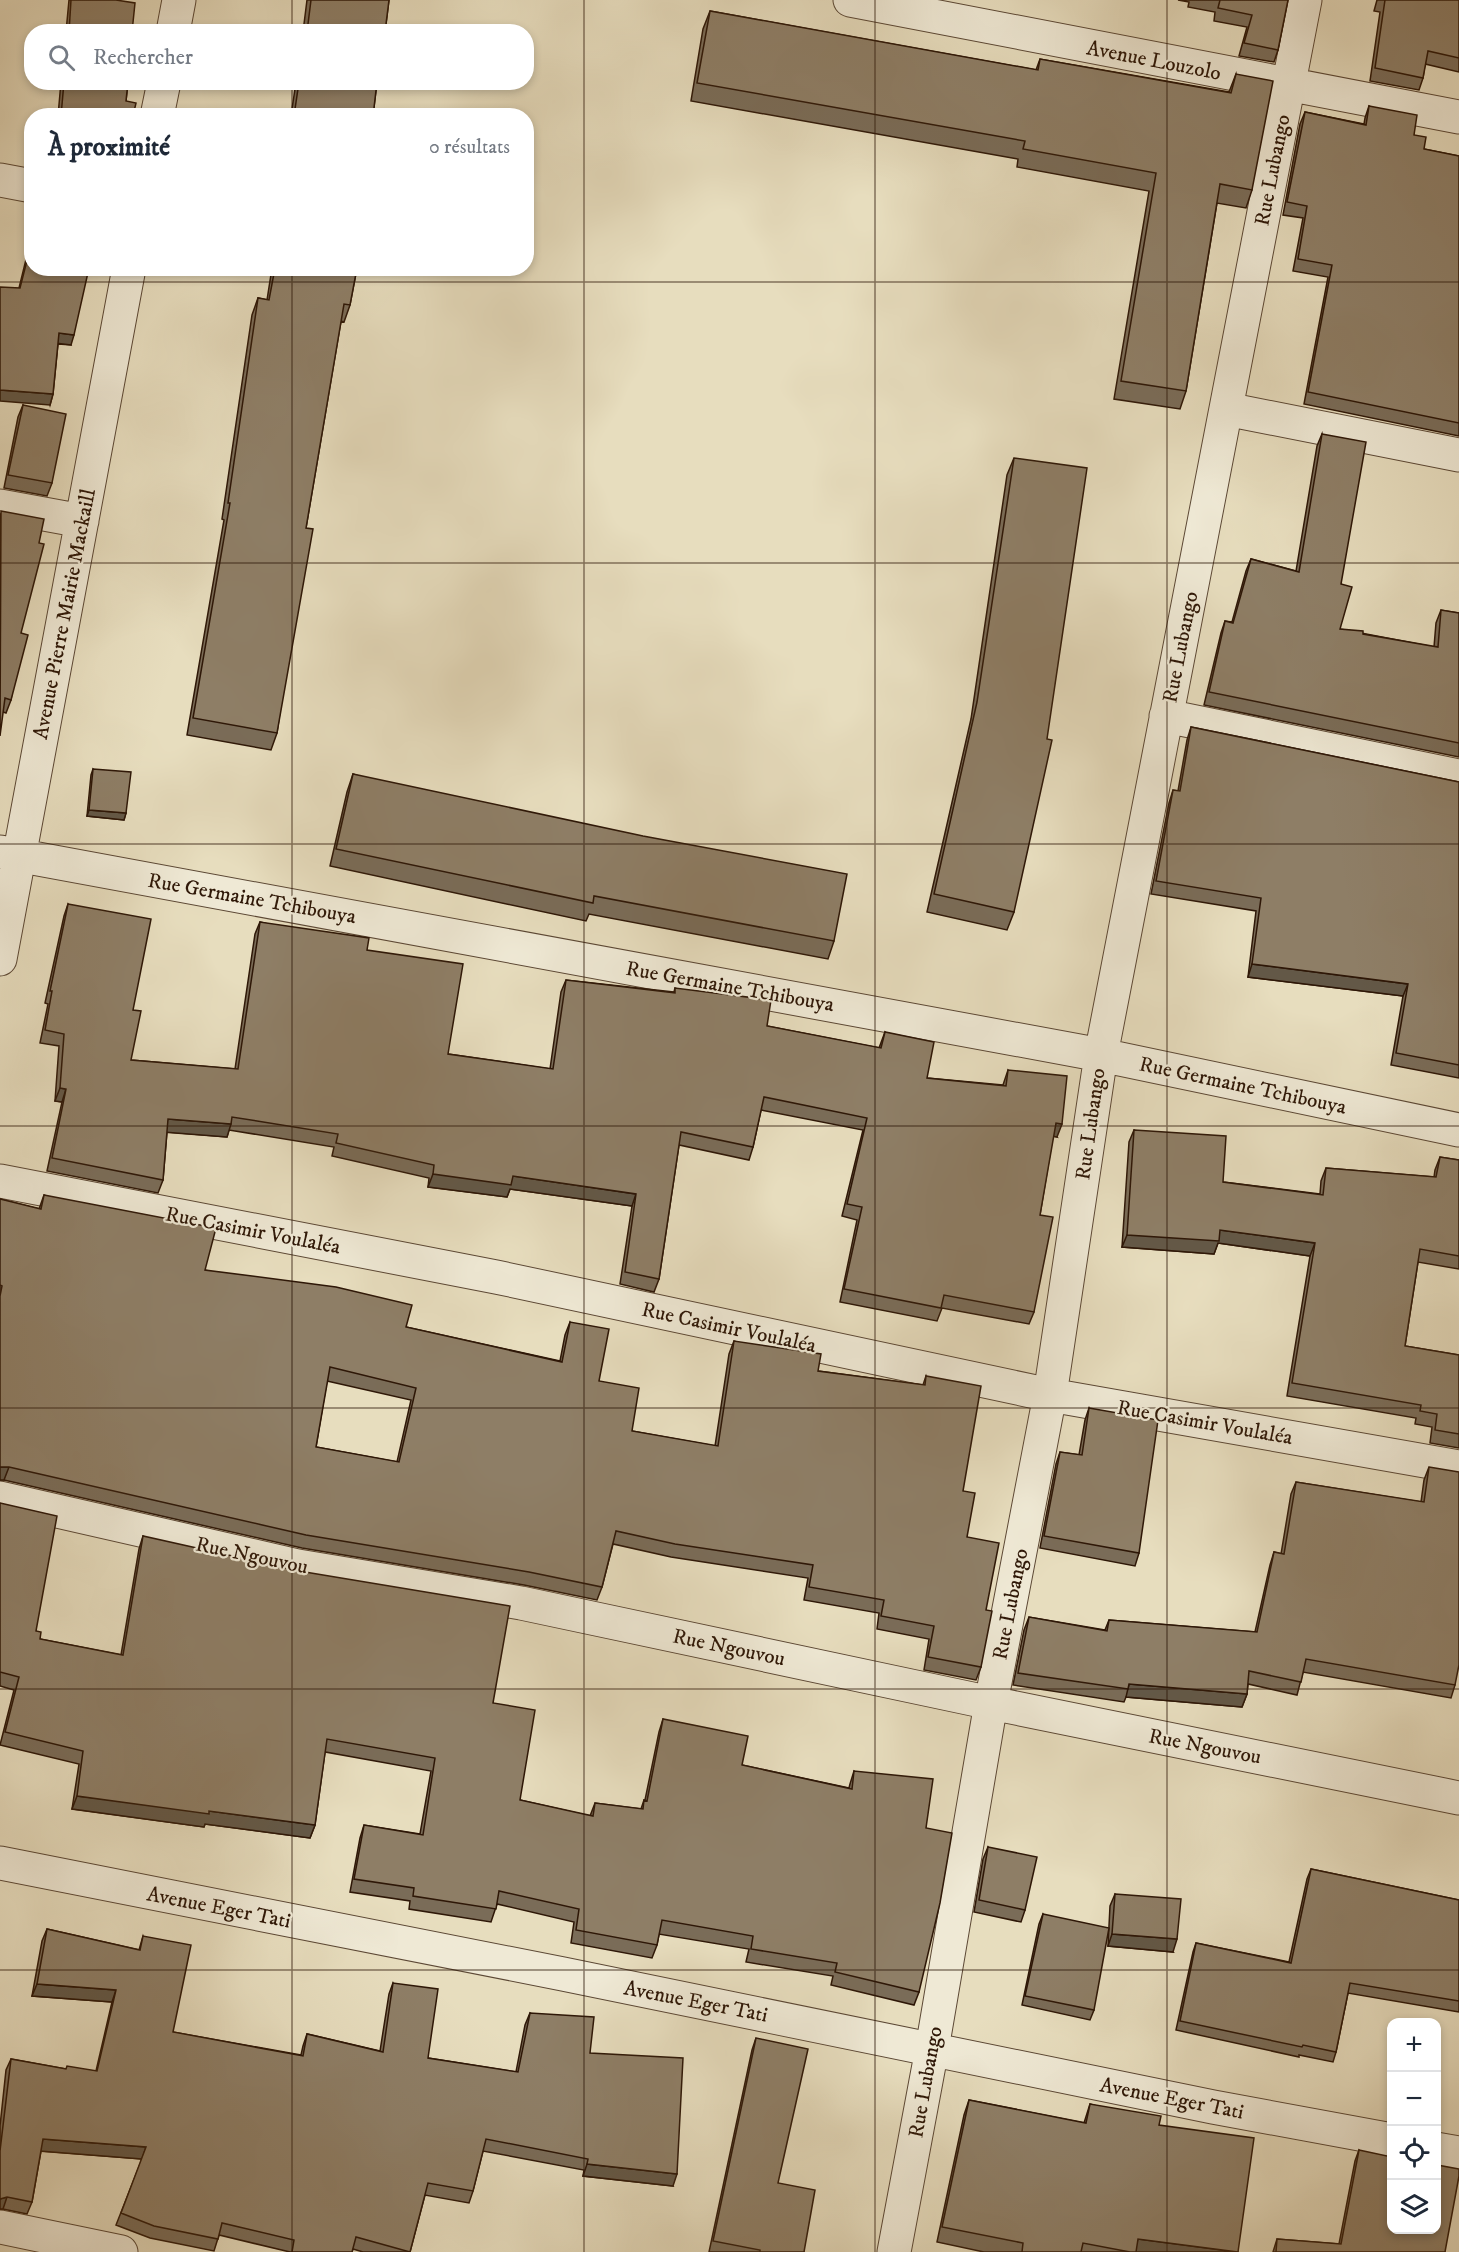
<!DOCTYPE html>
<html lang="fr">
<meta charset="utf-8">
<style>
:root{--surface:#fff;--page:#f2f2f3;--text:#1f2937;--muted:#747a83;--line:#e0e1e3}
body{margin:0;font-family:"IM FELL DW Pica",serif;background:var(--page);color:var(--text)}
.controls{position:absolute;right:18px;bottom:18px;display:grid;overflow:hidden;border-radius:12px;box-shadow:0 3px 9px #0003}
.controls button{width:54px;height:54px;display:grid;place-items:center;padding:0;border:0;border-bottom:2px solid var(--line);background:var(--surface);color:var(--text);font:30px sans-serif}
.list{margin:0;padding:0;list-style:none}
h2{display:flex;justify-content:space-between;align-items:center;height:78px;margin:0;padding:0 24px;font-size:26px}
h2 small{font-size:20px;font-weight:400;color:var(--muted)}
.icon{flex:none;width:33px;height:33px;fill:none;stroke:currentColor;stroke-width:2;stroke-linecap:round;stroke-linejoin:round}
.map{position:relative;flex:none;width:1459px;height:2252px;overflow:hidden}
.search{position:absolute;background:var(--surface);box-shadow:0 3px 9px #0003;left:24px;top:24px;width:510px;height:66px;display:flex;align-items:center;gap:15px;box-sizing:border-box;padding:0 21px;border-radius:24px;color:var(--muted);font-size:22px}
.panel{position:absolute;background:var(--surface);box-shadow:0 3px 9px #0003;left:24px;top:108px;width:510px;height:168px;border-radius:24px}
.map>svg:first-child{display:block}
.lines{fill:none;stroke-linecap:round;stroke-linejoin:round}
.street-casing{stroke:#5c4835;stroke-width:35}
.street{stroke:#efe9d5;stroke-width:33}
.wall{fill:#7a6c58;stroke:#2e1707;stroke-width:1.5;fill-rule:evenodd}
.shaded-wall{fill:#635847;stroke:#2e1707;stroke-width:1.5}
.building{fill:#8e7e66;stroke:#2e1707;stroke-width:1.5;fill-rule:evenodd}
.grid{fill:none;stroke:#2e1707;stroke-width:1.5;stroke-opacity:0.55}
.labels{text-anchor:middle;stroke-width:4.5;stroke-linejoin:round;paint-order:stroke}
.street-label{font-size:21px;fill:#2e1707;stroke:#efe9d5}
</style>
<div class="map">
<svg width="1459" height="2252" viewBox="0 0 1459 2252">
<rect width="100%" height="100%" fill="#e7ddbe"/>
<filter id="stains"><feTurbulence type="fractalNoise" baseFrequency=".00333" numOctaves="4"/><feColorMatrix values="0 0 0 0 .2 0 0 0 0 .09 0 0 0 0 .02 0 0 0 .5 -.17"/></filter>
<radialGradient id="worn" r=".72"><stop offset=".6" stop-color="#630" stop-opacity="0"/><stop offset="1" stop-color="#630" stop-opacity=".3"/></radialGradient>
<g class="lines">
<defs>
<path id="street" d="M 850,0 L 1459,117
M 173,32 L 179,0
M 157,116 L 164,82
M 0,180 L 32,186
M 1226,409 L 1459,455
M 0,506 L 82,521
M 1166,716 L 1459,776
M 0,852 L 1101,1055 L 1459,1130
M 0,959 L 129,268
M 0,1181 L 496,1277 L 1050,1395 L 1459,1467
M 0,1498 L 298,1566 L 521,1603 L 991,1703 L 1459,1798
M 0,1863 L 563,1974 L 1213,2107 L 1392,2140
M 1436,2149 L 1459,2153
M 0,2227 L 121,2252
M 894,2252 L 932,2049 L 991,1703 L 1050,1395 L 1101,1055 L 1305,0"/>
</defs>
<use href="#street" class="street-casing"/>
<use href="#street" class="street"/>
</g>
<path class="wall" d="M 69,0 L 116,0 L 132,32 L 66,32 Z
M 307,0 L 389,0 L 385,32 L 303,32 Z
M 1178,0 L 1288,0 L 1278,50 L 1274,62 L 1239,56 L 1247,27 L 1214,21 L 1215,12 L 1188,7 L 1189,2 Z
M 1377,0 L 1459,0 L 1459,72 L 1425,64 L 1423,78 L 1419,90 L 1370,81 L 1380,12 L 1374,11 Z
M 710,11 L 1036,70 L 1040,59 L 1229,92 L 1236,74 L 1252,190 L 1246,208 L 1217,203 L 1186,391 L 1180,409 L 1114,399 L 1149,191 L 1017,167 L 1018,159 L 691,101 L 703,29 Z
M 61,82 L 128,82 L 126,101 L 133,116 L 58,116 Z
M 296,82 L 377,82 L 373,116 L 291,116 Z
M 1369,106 L 1414,135 L 1424,149 L 1459,156 L 1459,436 L 1304,404 L 1328,277 L 1293,271 L 1303,218 L 1283,215 L 1300,124 L 1305,112 L 1364,124 L 1365,118 Z
M 32,235 L 32,268 L 71,345 L 58,344 L 53,394 L 50,405 L 19,288 Z
M 272,268 L 357,268 L 350,305 L 344,322 L 341,321 L 306,528 L 277,733 L 271,750 L 187,735 L 224,520 L 222,519 L 252,315 L 258,298 L 267,300 Z
M 23,405 L 52,483 L 47,496 L 4,488 L 18,417 Z
M 1322,434 L 1341,584 L 1340,629 L 1434,647 L 1436,623 L 1441,610 L 1459,613 L 1459,757 L 1204,705 L 1221,633 L 1225,621 L 1232,622 L 1246,571 L 1251,559 L 1296,571 L 1317,446 Z
M 1014,458 L 1014,912 L 1007,930 L 927,912 L 971,719 L 1007,475 Z
M 0,513 L 21,633 L 11,700 L 6,713 L 3,712 Z
M 1191,727 L 1459,782 L 1459,1078 L 1391,1065 L 1403,996 L 1248,977 L 1256,911 L 1151,894 L 1169,803 L 1173,790 L 1178,791 L 1187,740 Z
M 93,769 L 126,813 L 124,820 L 87,816 L 91,775 Z
M 353,774 L 834,941 L 828,959 L 589,914 L 586,921 L 330,866 L 347,792 Z
M 68,904 L 133,1010 L 131,1060 L 235,1069 L 255,934 L 260,922 L 367,950 L 448,1054 L 550,1069 L 561,992 L 566,980 L 674,992 L 675,988 L 767,1026 L 879,1048 L 885,1032 L 927,1078 L 1003,1085 L 1008,1070 L 1057,1137 L 1053,1136 L 1040,1215 L 1034,1312 L 1029,1324 L 942,1308 L 937,1321 L 840,1302 L 857,1220 L 842,1216 L 863,1130 L 761,1110 L 753,1147 L 749,1160 L 679,1145 L 659,1279 L 654,1292 L 620,1284 L 632,1206 L 510,1189 L 507,1197 L 428,1187 L 429,1178 L 332,1156 L 334,1147 L 229,1130 L 227,1137 L 167,1132 L 163,1180 L 158,1193 L 47,1171 L 62,1102 L 55,1101 L 59,1046 L 40,1043 L 48,1004 L 45,1003 L 64,916 Z
M 1134,1130 L 1223,1182 L 1320,1194 L 1321,1181 L 1326,1168 L 1434,1177 L 1435,1170 L 1440,1157 L 1459,1160 L 1459,1269 L 1418,1262 L 1405,1346 L 1459,1355 L 1459,1448 L 1430,1443 L 1432,1427 L 1415,1424 L 1416,1418 L 1287,1396 L 1310,1256 L 1218,1243 L 1214,1254 L 1122,1247 L 1129,1142 Z
M 44,1195 L 205,1270 L 406,1327 L 560,1361 L 565,1335 L 570,1322 L 599,1381 L 632,1431 L 715,1446 L 729,1354 L 734,1341 L 818,1371 L 923,1385 L 926,1376 L 963,1491 L 967,1537 L 986,1610 L 981,1667 L 976,1680 L 924,1670 L 929,1639 L 877,1629 L 879,1613 L 804,1600 L 808,1578 L 671,1557 L 613,1544 L 602,1587 L 597,1600 L 524,1585 L 302,1548 L 4,1480 L 0,1480 L 0,1199 L 39,1209 ZM 327,1381 L 411,1400 L 397,1462 L 316,1447 Z
M 1089,1408 L 1139,1553 L 1135,1566 L 1040,1548 L 1056,1464 L 1060,1452 L 1079,1455 L 1085,1420 Z
M 1429,1467 L 1455,1685 L 1451,1698 L 1303,1672 L 1297,1695 L 1248,1684 L 1247,1694 L 1242,1707 L 1126,1697 L 1124,1702 L 1013,1685 L 1024,1630 L 1029,1617 L 1105,1630 L 1109,1620 L 1255,1632 L 1270,1565 L 1274,1552 L 1281,1554 L 1291,1494 L 1296,1482 L 1421,1502 L 1424,1480 Z
M 0,1503 L 36,1631 L 40,1639 L 121,1655 L 139,1549 L 143,1536 L 493,1703 L 520,1800 L 590,1816 L 595,1803 L 641,1809 L 644,1800 L 645,1800 L 659,1732 L 663,1719 L 742,1765 L 849,1788 L 850,1784 L 854,1771 L 926,1828 L 919,1992 L 914,2005 L 831,1985 L 833,1976 L 746,1962 L 749,1949 L 659,1934 L 657,1945 L 652,1958 L 571,1943 L 574,1922 L 497,1904 L 491,1922 L 409,1909 L 410,1901 L 350,1892 L 360,1838 L 364,1825 L 420,1834 L 431,1771 L 325,1752 L 315,1825 L 310,1838 L 205,1824 L 204,1827 L 72,1809 L 79,1764 L 0,1745 L 14,1690 L 0,1686 Z
M 988,1847 L 1025,1910 L 1021,1922 L 974,1912 L 983,1859 Z
M 1311,1869 L 1459,1900 L 1459,2012 L 1348,1993 L 1336,2052 L 1333,2062 L 1299,2055 L 1299,2057 L 1176,2030 L 1193,1952 L 1196,1943 L 1289,1962 L 1307,1879 Z
M 1115,1894 L 1173,1952 L 1108,1946 L 1110,1906 Z
M 1043,1914 L 1094,2010 L 1090,2020 L 1022,2005 L 1039,1924 Z
M 47,1929 L 139,1950 L 143,1936 L 173,2032 L 301,2055 L 303,2046 L 307,2034 L 380,2051 L 389,1994 L 393,1983 L 428,2058 L 516,2072 L 525,2025 L 530,2013 L 590,2053 L 673,2186 L 583,2176 L 584,2170 L 483,2151 L 473,2191 L 469,2203 L 425,2195 L 410,2252 L 363,2252 L 353,2249 L 352,2252 L 290,2252 L 219,2235 L 214,2251 L 150,2238 L 116,2225 L 142,2159 L 41,2151 L 32,2202 L 27,2214 L 3,2209 L 0,2209 L 0,2126 L 6,2070 L 11,2059 L 66,2069 L 96,2071 L 112,2002 L 32,1996 L 42,1941 Z
M 756,2038 L 778,2183 L 804,2252 L 709,2252 L 752,2050 Z
M 969,2100 L 1084,2123 L 1090,2104 L 1159,2125 L 1238,2252 L 984,2252 L 937,2242 L 964,2115 Z
M 1359,2150 L 1445,2252 L 1273,2252 L 1277,2239 L 1339,2244 L 1355,2161 Z"/>
<path class="shaded-wall" d="M 59,333 L 74,335 L 71,345 L 55,343 Z
M 0,390 L 53,394 L 50,405 L 0,401 Z
M 89,810 L 126,813 L 124,820 L 87,816 Z
M 1252,964 L 1408,984 L 1403,996 L 1248,977 Z
M 60,1088 L 66,1089 L 62,1102 L 55,1101 Z
M 168,1119 L 231,1124 L 227,1137 L 163,1132 Z
M 1056,1123 L 1062,1124 L 1057,1137 L 1051,1136 Z
M 433,1174 L 513,1176 L 636,1194 L 632,1206 L 510,1189 L 507,1197 L 428,1187 Z
M 1220,1230 L 1315,1243 L 1310,1256 L 1218,1243 L 1214,1254 L 1122,1247 L 1127,1235 Z
M 0,1467 L 9,1467 L 4,1480 L 0,1480 Z
M 1129,1684 L 1247,1694 L 1242,1707 L 1126,1697 Z
M 77,1796 L 209,1811 L 315,1825 L 310,1838 L 205,1824 L 204,1827 L 72,1809 Z
M 1112,1934 L 1177,1939 L 1173,1952 L 1108,1946 Z
M 37,1984 L 116,1990 L 112,2002 L 32,1996 Z
M 43,2139 L 146,2147 L 142,2159 L 39,2151 Z
M 587,2164 L 677,2174 L 673,2186 L 583,2176 Z
M 7,2197 L 3,2209 L 0,2209 L 0,2199 Z
M 1138,2239 L 1236,2252 L 1134,2252 Z"/>
<path class="building" d="M 71,0 L 116,0 L 135,3 L 132,32 L 69,32 Z
M 311,0 L 389,0 L 385,32 L 307,32 Z
M 1220,0 L 1288,0 L 1278,50 L 1244,43 L 1252,15 L 1218,8 Z
M 1385,0 L 1459,0 L 1459,58 L 1428,51 L 1423,78 L 1375,68 Z
M 710,11 L 1038,70 L 1040,59 L 1231,93 L 1236,74 L 1273,81 L 1252,190 L 1220,184 L 1186,391 L 1121,381 L 1156,173 L 1023,149 L 1025,141 L 697,83 Z
M 64,82 L 128,82 L 126,101 L 136,103 L 133,116 L 61,116 Z
M 299,82 L 377,82 L 373,116 L 294,116 Z
M 1369,106 L 1417,115 L 1414,135 L 1426,137 L 1424,149 L 1459,156 L 1459,423 L 1308,392 L 1332,265 L 1298,259 L 1307,206 L 1287,202 L 1305,112 L 1366,125 Z
M 32,241 L 32,268 L 89,268 L 74,335 L 59,333 L 53,394 L 0,390 L 0,287 L 20,288 Z
M 275,268 L 357,268 L 350,305 L 344,304 L 306,528 L 313,529 L 277,733 L 193,718 L 230,503 L 228,503 L 258,298 L 269,300 Z
M 23,405 L 66,414 L 52,483 L 8,475 Z
M 1322,434 L 1366,442 L 1341,584 L 1352,587 L 1340,629 L 1363,631 L 1363,634 L 1438,647 L 1441,610 L 1459,613 L 1459,743 L 1209,692 L 1225,621 L 1233,623 L 1251,559 L 1299,572 Z
M 1014,458 L 1087,468 L 1047,739 L 1052,740 L 1014,912 L 934,894 L 977,702 Z
M 1,511 L 44,519 L 39,543 L 44,544 L 21,633 L 28,635 L 11,700 L 5,698 L 0,736 Z
M 1191,727 L 1459,782 L 1459,1065 L 1396,1053 L 1408,984 L 1252,964 L 1261,898 L 1156,881 L 1173,790 L 1180,791 Z
M 93,769 L 131,772 L 126,813 L 89,810 Z
M 353,774 L 643,836 L 847,874 L 834,941 L 594,896 L 593,903 L 336,849 Z
M 68,904 L 151,919 L 133,1010 L 141,1011 L 131,1060 L 238,1069 L 260,922 L 369,938 L 367,950 L 463,964 L 448,1054 L 553,1069 L 566,980 L 675,993 L 675,988 L 771,1000 L 767,1026 L 881,1048 L 885,1032 L 934,1042 L 927,1078 L 1006,1086 L 1008,1070 L 1067,1076 L 1062,1124 L 1056,1123 L 1040,1215 L 1053,1217 L 1034,1312 L 944,1295 L 941,1308 L 844,1289 L 862,1207 L 847,1204 L 867,1118 L 764,1097 L 753,1147 L 681,1132 L 659,1279 L 625,1272 L 636,1194 L 513,1176 L 511,1185 L 433,1174 L 434,1165 L 336,1143 L 338,1134 L 232,1117 L 231,1124 L 168,1119 L 163,1180 L 52,1158 L 66,1089 L 60,1088 L 64,1034 L 45,1030 L 52,991 L 50,991 Z
M 1134,1130 L 1226,1136 L 1223,1182 L 1323,1195 L 1326,1168 L 1436,1177 L 1440,1157 L 1459,1160 L 1459,1256 L 1420,1249 L 1405,1346 L 1459,1355 L 1459,1434 L 1435,1430 L 1437,1414 L 1420,1411 L 1421,1405 L 1292,1383 L 1315,1243 L 1220,1230 L 1219,1241 L 1127,1235 Z
M 44,1195 L 216,1228 L 205,1270 L 336,1287 L 412,1305 L 406,1327 L 562,1362 L 570,1322 L 609,1329 L 599,1381 L 639,1388 L 632,1431 L 718,1446 L 734,1341 L 821,1354 L 818,1371 L 925,1385 L 926,1376 L 981,1386 L 963,1491 L 975,1493 L 967,1537 L 999,1543 L 986,1610 L 992,1611 L 981,1667 L 928,1657 L 934,1626 L 881,1616 L 884,1600 L 809,1587 L 813,1565 L 675,1544 L 616,1531 L 602,1587 L 529,1572 L 306,1535 L 9,1467 L 0,1467 L 0,1296 L 2,1286 L 0,1285 L 0,1199 L 41,1209 ZM 330,1367 L 416,1388 L 399,1462 L 316,1447 Z
M 1089,1408 L 1158,1420 L 1139,1553 L 1044,1536 L 1060,1452 L 1082,1455 Z
M 1429,1467 L 1459,1472 L 1459,1665 L 1455,1685 L 1306,1659 L 1301,1682 L 1249,1671 L 1247,1694 L 1129,1684 L 1128,1689 L 1018,1673 L 1029,1617 L 1107,1631 L 1109,1620 L 1257,1632 L 1274,1552 L 1284,1554 L 1296,1482 L 1424,1502 Z
M 0,1503 L 57,1516 L 36,1631 L 41,1632 L 40,1639 L 123,1655 L 143,1536 L 299,1571 L 510,1606 L 493,1703 L 535,1710 L 520,1800 L 593,1816 L 595,1803 L 643,1809 L 644,1800 L 647,1801 L 663,1719 L 748,1736 L 742,1765 L 852,1789 L 854,1771 L 933,1779 L 926,1828 L 952,1833 L 940,1903 L 919,1992 L 835,1972 L 837,1963 L 751,1949 L 753,1936 L 662,1920 L 657,1945 L 576,1930 L 579,1909 L 499,1891 L 496,1909 L 413,1896 L 414,1888 L 354,1879 L 364,1825 L 423,1835 L 435,1758 L 327,1739 L 315,1825 L 209,1811 L 209,1814 L 77,1796 L 83,1751 L 5,1732 L 19,1677 L 0,1672 Z
M 988,1847 L 1037,1857 L 1025,1910 L 979,1900 Z
M 1311,1869 L 1459,1900 L 1459,2001 L 1350,1983 L 1336,2052 L 1303,2045 L 1302,2047 L 1180,2021 L 1196,1943 L 1291,1963 Z
M 1115,1894 L 1181,1899 L 1177,1939 L 1112,1934 Z
M 1043,1914 L 1109,1928 L 1094,2010 L 1025,1996 Z
M 47,1929 L 140,1950 L 143,1936 L 191,1945 L 173,2032 L 303,2056 L 307,2034 L 383,2052 L 393,1983 L 438,1989 L 428,2058 L 518,2072 L 530,2013 L 594,2017 L 590,2053 L 683,2058 L 677,2174 L 587,2164 L 588,2159 L 486,2139 L 473,2191 L 428,2183 L 410,2252 L 356,2237 L 352,2252 L 292,2252 L 294,2240 L 222,2223 L 218,2239 L 154,2226 L 121,2213 L 146,2147 L 43,2139 L 32,2202 L 7,2197 L 0,2199 L 0,2151 L 11,2059 L 66,2069 L 67,2066 L 97,2071 L 116,1990 L 37,1984 Z
M 756,2038 L 808,2049 L 778,2183 L 815,2190 L 804,2252 L 760,2252 L 760,2250 L 713,2241 Z
M 969,2100 L 1086,2123 L 1090,2104 L 1161,2116 L 1159,2125 L 1254,2138 L 1238,2252 L 1138,2239 L 1136,2252 L 1130,2252 L 1083,2243 L 1081,2252 L 1022,2252 L 1023,2243 L 942,2227 Z
M 1359,2150 L 1392,2157 L 1392,2229 L 1437,2229 L 1437,2165 L 1459,2169 L 1459,2176 L 1445,2252 L 1276,2252 L 1277,2239 L 1341,2244 Z"/>
<path class="grid" d="M 292,0 L 292,32M 584,0 L 584,2252M 875,0 L 875,2252M 1167,0 L 1167,2252M 292,82 L 292,116M 292,268 L 292,2252M 0,282 L 1459,282M 0,563 L 1459,563M 0,844 L 1459,844M 0,1126 L 1459,1126M 0,1408 L 1459,1408M 0,1689 L 1459,1689M 0,1970 L 1459,1970"/>
<g class="labels">
<g class="street-label">
<text transform="translate(1154 60) rotate(11)" y="7">Avenue Louzolo</text>
<text transform="translate(1272 170) rotate(-79)" y="7">Rue Lubango</text>
<text transform="translate(64 614) rotate(-79)" y="7">Avenue Pierre Mairie Mackaill</text>
<text transform="translate(1180 647) rotate(-79)" y="7">Rue Lubango</text>
<text transform="translate(252 898) rotate(10)" y="7">Rue Germaine Tchibouya</text>
<text transform="translate(730 986) rotate(10)" y="7">Rue Germaine Tchibouya</text>
<text transform="translate(1243 1085) rotate(12)" y="7">Rue Germaine Tchibouya</text>
<text transform="translate(1090 1124) rotate(-82)" y="7">Rue Lubango</text>
<text transform="translate(253 1230) rotate(11)" y="7">Rue Casimir Voulaléa</text>
<text transform="translate(729 1327) rotate(12)" y="7">Rue Casimir Voulaléa</text>
<text transform="translate(1205 1422) rotate(10)" y="7">Rue Casimir Voulaléa</text>
<text transform="translate(252 1555) rotate(12)" y="7">Rue Ngouvou</text>
<text transform="translate(1010 1604) rotate(-79)" y="7">Rue Lubango</text>
<text transform="translate(729 1647) rotate(12)" y="7">Rue Ngouvou</text>
<text transform="translate(1205 1746) rotate(11)" y="7">Rue Ngouvou</text>
<text transform="translate(219 1907) rotate(11)" y="7">Avenue Eger Tati</text>
<text transform="translate(696 2001) rotate(11)" y="7">Avenue Eger Tati</text>
<text transform="translate(925 2082) rotate(-80)" y="7">Rue Lubango</text>
<text transform="translate(1172 2098) rotate(11)" y="7">Avenue Eger Tati</text>
</g>
</g>
<rect width="100%" height="100%" filter="url(#stains)"/>
<rect width="100%" height="100%" fill="url(#worn)"/>
</svg>
<div class="controls">
<button>+</button>
<button>−</button>
<button><svg class="icon" aria-label="locate" viewBox="0 0 24 24"><circle cx="12" cy="12" r="6"/><path d="M12 2v4M12 18v4M2 12h4M18 12h4"/></svg></button>
<button><svg class="icon" aria-label="layers" viewBox="0 0 24 24"><path d="M12 4l9 5-9 5-9-5zM3 14l9 5 9-5"/></svg></button>
</div>
<div class="search"><svg class="icon" aria-label="search" viewBox="0 0 24 24"><circle cx="10" cy="10" r="6"/><path d="M15 15l6 6"/></svg>Rechercher</div>
<section class="panel">
<h2>À proximité<small>0 résultats</small></h2>
<ul class="list">
</ul>
</section>
</div>
